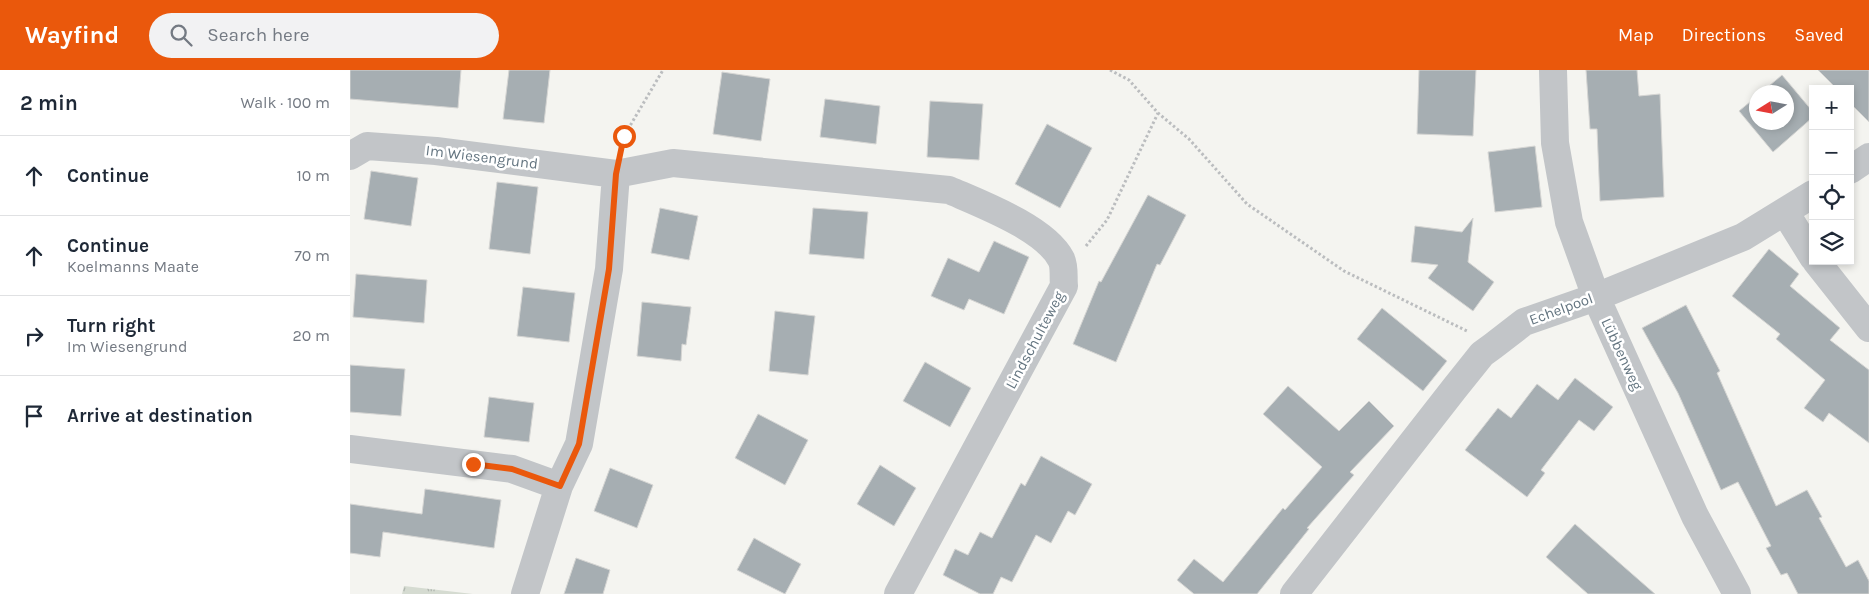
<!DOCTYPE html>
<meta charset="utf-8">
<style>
:root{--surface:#fff;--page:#f2f2f3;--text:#1f2937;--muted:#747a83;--line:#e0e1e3;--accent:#ea580c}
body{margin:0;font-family:Karla,sans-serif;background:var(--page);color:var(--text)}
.controls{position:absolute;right:15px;top:15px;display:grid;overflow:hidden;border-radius:0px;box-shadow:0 2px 8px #0003}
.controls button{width:45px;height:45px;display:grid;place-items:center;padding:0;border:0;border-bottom:1px solid var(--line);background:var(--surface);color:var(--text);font:25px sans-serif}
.compass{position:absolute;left:1399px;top:15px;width:45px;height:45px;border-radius:50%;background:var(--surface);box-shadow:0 2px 8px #0003;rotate:259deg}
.stop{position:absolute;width:15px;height:15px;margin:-11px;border:4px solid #ea580c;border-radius:50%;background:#fff}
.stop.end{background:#ea580c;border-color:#fff;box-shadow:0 1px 5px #0008}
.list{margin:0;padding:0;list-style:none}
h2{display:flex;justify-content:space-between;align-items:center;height:65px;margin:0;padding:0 20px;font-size:21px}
h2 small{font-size:16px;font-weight:400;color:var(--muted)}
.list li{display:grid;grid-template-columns:32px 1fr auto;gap:15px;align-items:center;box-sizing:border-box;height:80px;padding:0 20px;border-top:1px solid var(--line)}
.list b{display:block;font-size:19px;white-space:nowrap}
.list p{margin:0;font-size:16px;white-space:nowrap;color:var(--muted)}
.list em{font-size:16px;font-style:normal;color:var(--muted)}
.icon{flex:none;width:28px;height:28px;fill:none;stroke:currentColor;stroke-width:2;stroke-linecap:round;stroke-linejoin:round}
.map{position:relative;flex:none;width:1519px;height:524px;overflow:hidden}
header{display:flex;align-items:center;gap:30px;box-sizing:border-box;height:70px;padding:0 25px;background:var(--accent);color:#fff}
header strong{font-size:24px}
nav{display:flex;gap:28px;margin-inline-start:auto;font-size:18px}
.search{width:350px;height:45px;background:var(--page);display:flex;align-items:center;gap:12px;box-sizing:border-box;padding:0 18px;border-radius:28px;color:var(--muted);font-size:19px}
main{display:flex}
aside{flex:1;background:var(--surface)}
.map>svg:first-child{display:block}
.grass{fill:url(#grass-tufts)}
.building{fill:#a6aeb2;stroke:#d5d5d3}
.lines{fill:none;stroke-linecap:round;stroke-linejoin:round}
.path{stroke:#bbbdbf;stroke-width:3;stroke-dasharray:2.5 2.5;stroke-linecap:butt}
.minor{stroke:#c2c5c8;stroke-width:28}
.route{stroke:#ea580c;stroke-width:6}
.labels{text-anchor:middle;stroke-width:5;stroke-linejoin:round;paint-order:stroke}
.street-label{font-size:15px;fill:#647580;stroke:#fff}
</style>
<header>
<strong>Wayfind</strong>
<div class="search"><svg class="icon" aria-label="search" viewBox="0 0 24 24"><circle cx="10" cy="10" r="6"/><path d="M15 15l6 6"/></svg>Search here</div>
<nav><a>Map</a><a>Directions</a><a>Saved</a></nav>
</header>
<main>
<aside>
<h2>2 min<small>Walk · 100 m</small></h2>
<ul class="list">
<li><svg class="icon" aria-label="ahead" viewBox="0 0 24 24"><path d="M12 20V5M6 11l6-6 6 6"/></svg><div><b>Continue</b></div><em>10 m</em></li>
<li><svg class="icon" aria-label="ahead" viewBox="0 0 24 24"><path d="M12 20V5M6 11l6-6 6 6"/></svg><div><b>Continue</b><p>Koelmanns Maate</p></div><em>70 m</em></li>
<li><svg class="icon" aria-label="right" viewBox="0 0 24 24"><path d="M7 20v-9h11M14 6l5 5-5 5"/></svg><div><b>Turn right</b><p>Im Wiesengrund</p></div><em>20 m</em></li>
<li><svg class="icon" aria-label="arrive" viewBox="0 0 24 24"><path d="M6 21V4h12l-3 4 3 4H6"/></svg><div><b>Arrive at destination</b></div></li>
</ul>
</aside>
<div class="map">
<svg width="1519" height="524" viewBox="0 0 1519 524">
<defs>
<pattern id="grass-tufts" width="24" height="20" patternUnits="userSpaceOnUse" patternTransform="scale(1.25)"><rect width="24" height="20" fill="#d5dbd1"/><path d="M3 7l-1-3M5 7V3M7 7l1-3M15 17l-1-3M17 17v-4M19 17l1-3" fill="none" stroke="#b0b6af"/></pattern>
</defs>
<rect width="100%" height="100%" fill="#f4f4f0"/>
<path class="grass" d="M 54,516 L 123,524 L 52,524 Z"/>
<path class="building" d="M 0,0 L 111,0 L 108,38 L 0,29 Z
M 159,0 L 200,0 L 194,53 L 153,49 Z
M 1069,0 L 1126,0 L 1123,66 L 1067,64 Z
M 1236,0 L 1287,0 L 1289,26 L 1310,24 L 1314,127 L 1250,131 L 1247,59 L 1240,59 Z
M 1468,0 L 1519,0 L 1519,52 L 1500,33 L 1500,19 L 1487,19 Z
M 372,2 L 420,9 L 411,71 L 363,64 Z
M 1432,5 L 1463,42 L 1463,47 L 1423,82 L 1389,41 L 1406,27 L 1406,52 L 1436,52 L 1436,22 L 1412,22 Z
M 475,29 L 530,36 L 526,74 L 470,67 Z
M 580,31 L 633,34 L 629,90 L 577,87 Z
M 697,54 L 742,78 L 710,138 L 665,114 Z
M 1185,76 L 1192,137 L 1145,142 L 1138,82 Z
M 21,101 L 68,108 L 61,156 L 14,149 Z
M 147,112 L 188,117 L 180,184 L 139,179 Z
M 798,125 L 836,145 L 810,195 L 807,194 L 766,292 L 723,274 L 749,211 L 751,212 Z
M 310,138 L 348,146 L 339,190 L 301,183 Z
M 463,138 L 518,142 L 514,189 L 459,184 Z
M 1123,148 L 1118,192 L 1144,212 L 1123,241 L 1078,208 L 1088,195 L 1061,192 L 1065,156 L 1112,162 Z
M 644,171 L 679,187 L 654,244 L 619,229 L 614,240 L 581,226 L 598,188 L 629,202 Z
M 1419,179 L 1449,204 L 1440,216 L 1490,258 L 1480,270 L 1519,300 L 1519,373 L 1479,343 L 1473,352 L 1454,338 L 1475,310 L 1426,269 L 1430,264 L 1382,226 Z
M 6,204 L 77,210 L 74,253 L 3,247 Z
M 173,217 L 225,223 L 219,272 L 167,266 Z
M 292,232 L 341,237 L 336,275 L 332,274 L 331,291 L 287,286 Z
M 1336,235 L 1370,301 L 1367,303 L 1426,436 L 1457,420 L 1472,447 L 1469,448 L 1496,497 L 1508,490 L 1519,511 L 1519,524 L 1448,524 L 1437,503 L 1431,505 L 1416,478 L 1421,476 L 1388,412 L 1371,420 L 1328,323 L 1292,258 Z
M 1032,238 L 1097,291 L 1073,321 L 1007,269 Z
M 425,241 L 465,246 L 458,305 L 419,301 Z
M 575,292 L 621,318 L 600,357 L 553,331 Z
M 0,295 L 55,299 L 51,346 L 0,342 Z
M 1225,308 L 1263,337 L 1244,361 L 1229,350 L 1191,400 L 1195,403 L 1177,427 L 1115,380 L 1148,338 L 1161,348 L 1187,314 L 1208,330 Z
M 938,316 L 989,361 L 1019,331 L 1044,356 L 1000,402 L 1004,405 L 957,458 L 959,459 L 907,524 L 844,524 L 827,510 L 844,489 L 873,512 L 933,438 L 935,440 L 972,397 L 913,344 Z
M 139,327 L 184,333 L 179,372 L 134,367 Z
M 408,344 L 458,370 L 435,415 L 385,388 Z
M 691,386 L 742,414 L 725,445 L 718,441 L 701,473 L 686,465 L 662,512 L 651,507 L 643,524 L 630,524 L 593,505 L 605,479 L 618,485 L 630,462 L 642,468 L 671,413 L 675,416 Z
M 530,395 L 566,418 L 544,456 L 507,434 Z
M 260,398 L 303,415 L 287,458 L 244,441 Z
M 75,419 L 151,430 L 144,478 L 33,462 L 30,487 L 0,483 L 0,434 L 72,444 Z
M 1225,454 L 1305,524 L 1238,524 L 1196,487 Z
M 404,468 L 451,494 L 435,524 L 387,500 Z
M 226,488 L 260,500 L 253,524 L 214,524 Z"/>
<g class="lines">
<path class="path" d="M 760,0 L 779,10 L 808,43 L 839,69 L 897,134 L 994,201 L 1117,261
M 272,73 L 274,66 L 313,0
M 736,176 L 757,150 L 808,43"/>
<path class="minor" d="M 1203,0 L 1205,73 L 1219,152 L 1246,227 L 1345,446 L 1387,524
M 0,86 L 17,76 L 86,81 L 266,104 L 323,93 L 599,120 C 631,134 695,158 711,189 C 715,196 713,208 714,216 L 548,524
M 1500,100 L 1519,87
M 1435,142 L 1463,187
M 1466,191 L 1519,258
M 0,379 L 162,399 L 209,416
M 175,524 L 209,416 L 229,374 L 259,199 L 266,104
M 944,524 L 1104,319 L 1132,284 L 1143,276 L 1174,252 L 1246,227 L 1393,167 L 1463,124"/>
</g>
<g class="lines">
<path class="route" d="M 123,394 L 162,399 L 210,416 L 229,374 L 259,199 L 266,104 L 274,66"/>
</g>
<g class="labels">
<g class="street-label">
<text transform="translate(132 87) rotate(7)" y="5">Im Wiesengrund</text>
<text transform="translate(1211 239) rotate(-20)" y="5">Echelpool</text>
<text transform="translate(685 270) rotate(-62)" y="5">Lindschulteweg</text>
<text transform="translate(1272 284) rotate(65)" y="5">Lübbenweg</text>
</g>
</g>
</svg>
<div class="controls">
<button>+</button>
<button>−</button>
<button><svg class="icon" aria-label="locate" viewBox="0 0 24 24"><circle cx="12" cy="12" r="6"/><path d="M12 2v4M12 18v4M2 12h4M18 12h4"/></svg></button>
<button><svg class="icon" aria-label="layers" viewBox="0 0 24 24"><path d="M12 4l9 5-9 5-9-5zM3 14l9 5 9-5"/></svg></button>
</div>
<svg class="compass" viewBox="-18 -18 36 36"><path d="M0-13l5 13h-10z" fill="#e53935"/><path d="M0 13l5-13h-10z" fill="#747a83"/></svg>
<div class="stop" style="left:274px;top:66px"></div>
<div class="stop end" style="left:123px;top:394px"></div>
</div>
</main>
